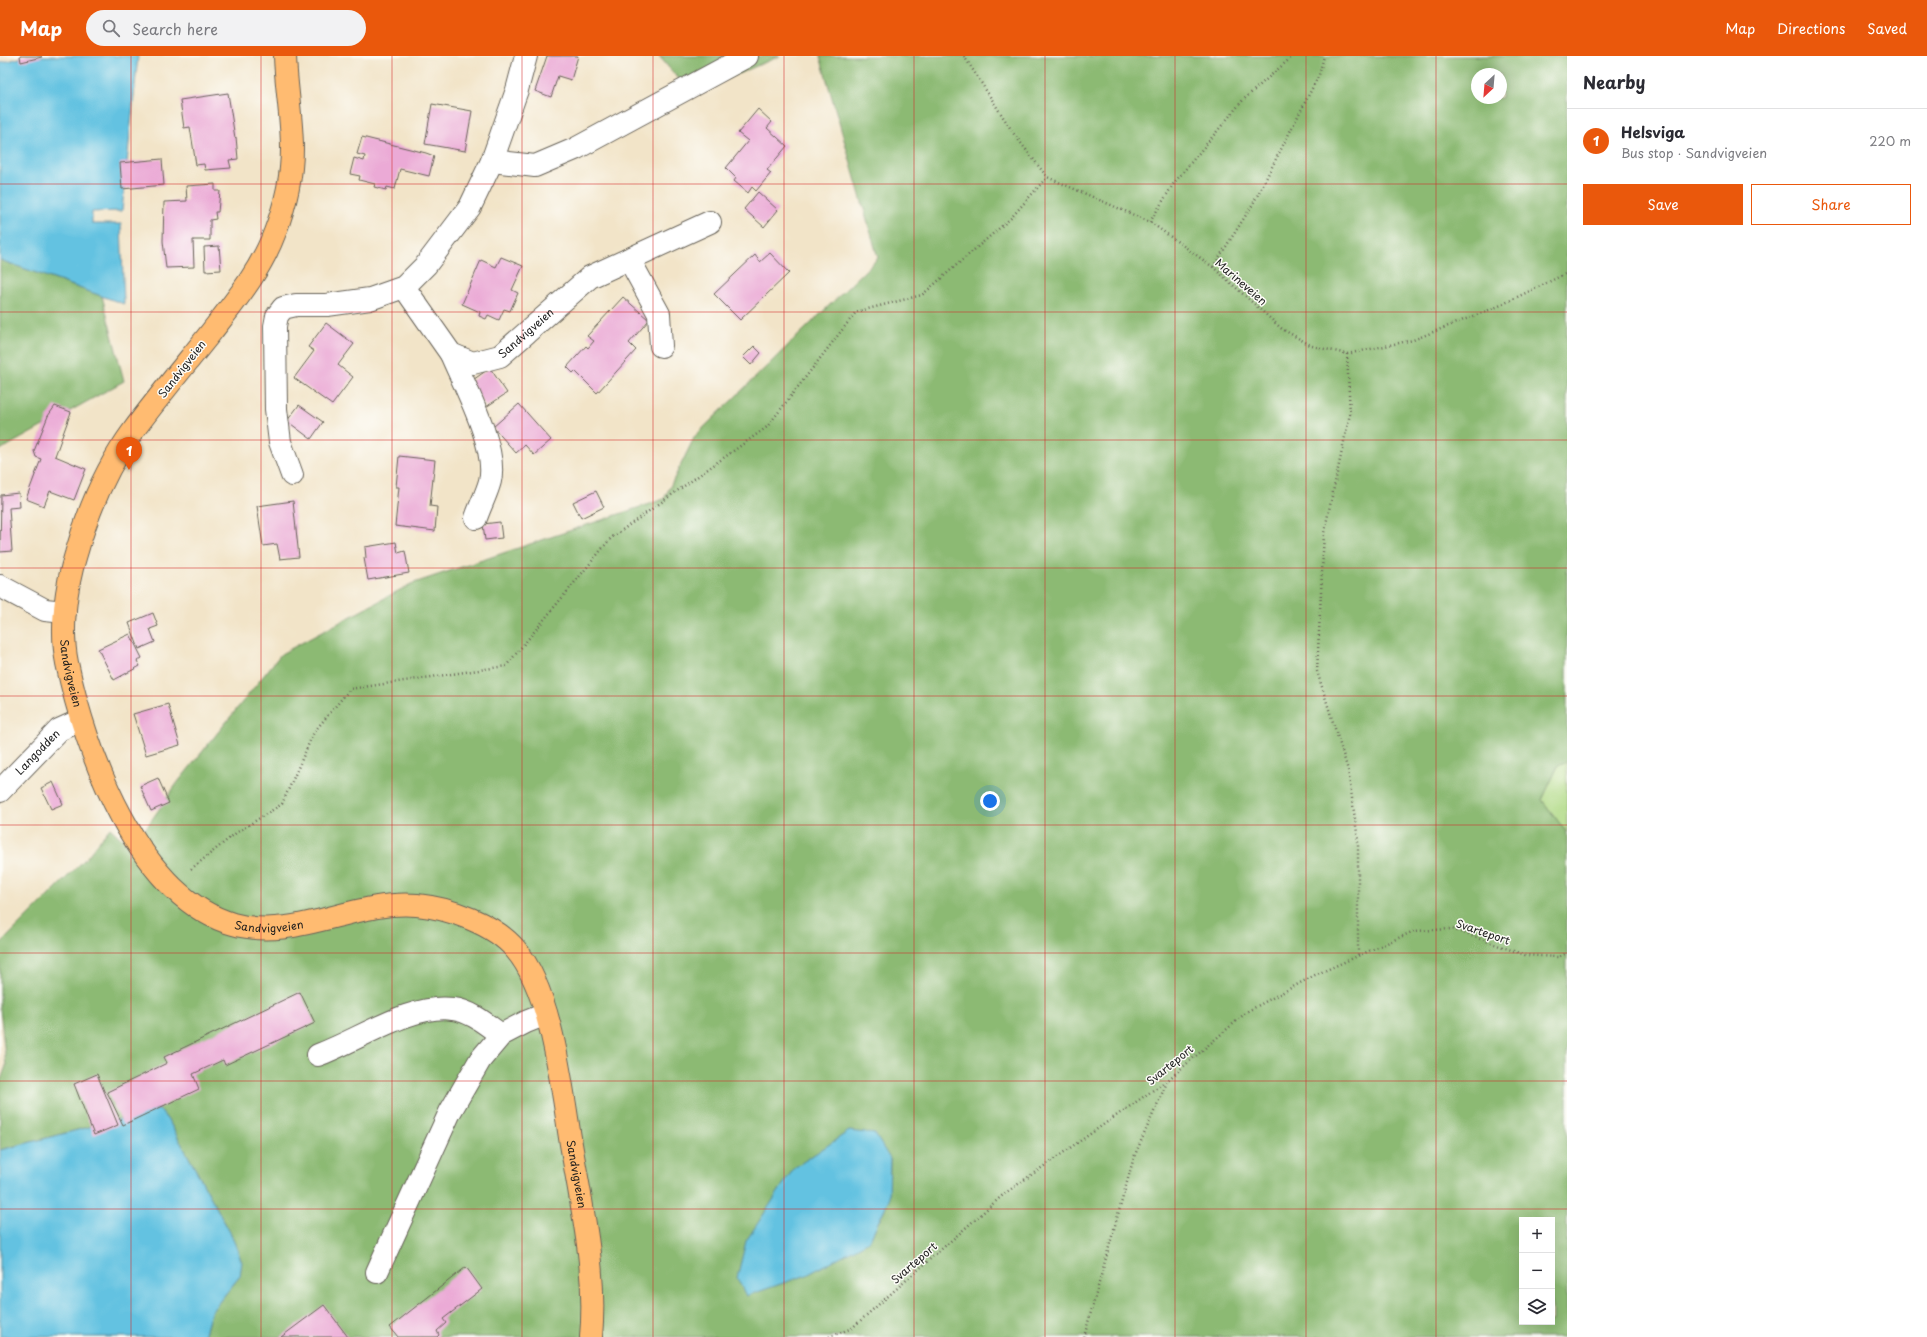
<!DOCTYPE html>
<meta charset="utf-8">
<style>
:root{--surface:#fff;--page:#f2f2f3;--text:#2b2b33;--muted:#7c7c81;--line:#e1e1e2;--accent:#ea580c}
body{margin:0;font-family:"Playpen Sans",sans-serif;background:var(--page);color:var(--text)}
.controls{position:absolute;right:12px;bottom:12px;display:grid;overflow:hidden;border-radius:0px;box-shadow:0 4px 16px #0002}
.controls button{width:36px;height:36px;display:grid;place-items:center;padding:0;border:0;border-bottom:1px solid var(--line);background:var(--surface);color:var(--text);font:20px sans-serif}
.compass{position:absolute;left:1471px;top:12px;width:36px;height:36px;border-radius:50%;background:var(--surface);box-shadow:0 4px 16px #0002;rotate:206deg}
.you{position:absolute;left:990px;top:745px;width:14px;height:14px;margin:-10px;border:3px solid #fff;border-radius:50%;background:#1a73e8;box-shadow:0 0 0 6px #1a73e833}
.badge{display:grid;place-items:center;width:26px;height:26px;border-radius:50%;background:var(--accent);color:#fff;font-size:13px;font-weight:700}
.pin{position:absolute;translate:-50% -33px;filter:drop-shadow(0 1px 2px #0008)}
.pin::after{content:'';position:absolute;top:21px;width:14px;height:12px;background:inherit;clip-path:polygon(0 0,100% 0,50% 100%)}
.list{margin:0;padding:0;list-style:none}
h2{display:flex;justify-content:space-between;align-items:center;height:52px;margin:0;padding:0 16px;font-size:17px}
h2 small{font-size:13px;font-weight:400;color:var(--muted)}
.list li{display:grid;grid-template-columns:26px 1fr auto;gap:12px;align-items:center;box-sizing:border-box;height:64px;padding:0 16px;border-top:1px solid var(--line)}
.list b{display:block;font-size:15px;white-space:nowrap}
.list p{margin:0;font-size:13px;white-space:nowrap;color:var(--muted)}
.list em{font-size:13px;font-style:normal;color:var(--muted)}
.actions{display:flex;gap:8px;padding:12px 16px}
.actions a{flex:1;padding:9px 0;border:1px solid var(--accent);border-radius:0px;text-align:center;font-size:14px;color:var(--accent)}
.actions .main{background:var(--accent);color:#fff}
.icon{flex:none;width:22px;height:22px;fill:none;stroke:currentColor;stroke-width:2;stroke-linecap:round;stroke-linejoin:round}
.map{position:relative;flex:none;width:1567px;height:1281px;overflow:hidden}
header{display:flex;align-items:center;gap:24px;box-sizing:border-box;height:56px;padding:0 20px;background:var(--accent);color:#fff}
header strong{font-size:19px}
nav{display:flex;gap:22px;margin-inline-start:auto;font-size:14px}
.search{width:280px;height:36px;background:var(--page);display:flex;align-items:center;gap:10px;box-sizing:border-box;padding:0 14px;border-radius:22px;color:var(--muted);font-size:15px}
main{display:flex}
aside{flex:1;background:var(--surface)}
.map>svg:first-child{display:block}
.green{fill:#b0da86;stroke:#667b51}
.forest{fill:#8cba73;stroke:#546b48;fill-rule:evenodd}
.water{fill:#63c2e1;stroke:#406f7e}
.building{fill:#ebaad6}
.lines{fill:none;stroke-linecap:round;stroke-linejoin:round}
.minor-casing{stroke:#676258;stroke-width:24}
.major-casing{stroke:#676258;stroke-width:24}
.path{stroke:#676258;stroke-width:2.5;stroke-dasharray:1 3;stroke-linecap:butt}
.minor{stroke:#fff;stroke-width:22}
.major{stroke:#ffbb71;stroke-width:22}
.grid{fill:none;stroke:#d62828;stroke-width:1;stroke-opacity:0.55}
.labels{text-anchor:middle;stroke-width:3;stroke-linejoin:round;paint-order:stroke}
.street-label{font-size:11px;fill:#1c1c1c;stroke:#fdfcf7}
</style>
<header>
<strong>Map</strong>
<div class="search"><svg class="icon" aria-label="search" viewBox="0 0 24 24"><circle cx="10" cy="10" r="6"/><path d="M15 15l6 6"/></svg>Search here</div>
<nav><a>Map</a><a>Directions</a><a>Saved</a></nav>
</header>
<main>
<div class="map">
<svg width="1567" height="1281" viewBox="0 0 1567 1281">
<rect width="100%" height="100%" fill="#fdfcf7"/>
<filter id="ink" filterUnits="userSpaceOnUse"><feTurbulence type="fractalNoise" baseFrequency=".025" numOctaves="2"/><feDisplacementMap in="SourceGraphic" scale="8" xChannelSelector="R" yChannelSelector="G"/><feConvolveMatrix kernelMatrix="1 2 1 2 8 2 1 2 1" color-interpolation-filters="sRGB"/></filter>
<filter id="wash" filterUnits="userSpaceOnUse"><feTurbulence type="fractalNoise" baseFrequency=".012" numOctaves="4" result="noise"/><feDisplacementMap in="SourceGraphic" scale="16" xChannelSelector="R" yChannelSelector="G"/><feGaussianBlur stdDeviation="0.9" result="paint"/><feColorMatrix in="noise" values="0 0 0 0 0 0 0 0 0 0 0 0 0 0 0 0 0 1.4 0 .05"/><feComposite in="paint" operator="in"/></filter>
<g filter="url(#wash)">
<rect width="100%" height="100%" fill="#f2e4c8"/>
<path class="green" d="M 1567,706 L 1567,777 L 1542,744 L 1558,710 Z"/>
<path class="forest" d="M 659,0 L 780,0 L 691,38 Z
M 820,0 L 1567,0 L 1567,706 L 1558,710 L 1542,744 L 1567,777 L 1567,1281 L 204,1281 L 211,1256 L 240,1220 L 231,1178 L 170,1067 L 159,1053 L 0,1094 L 0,1026 L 6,1010 L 0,952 L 0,888 L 86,802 L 110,772 L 132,792 L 178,726 L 281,598 L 411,528 L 664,443 L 695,380 L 878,202 ZM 1477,18 L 1501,18 L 1501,42 L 1477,42 ZM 890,1103 L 889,1144 L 869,1185 L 775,1144 L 780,1133 ZM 1522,1164 L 1552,1164 L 1552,1266 L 1522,1266 Z
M 0,204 L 102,240 L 124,325 L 0,394 Z"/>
<path class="water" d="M 27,0 L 138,0 L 122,155 L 92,156 L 92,168 L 121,168 L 124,248 L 0,204 L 0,7 Z
M 159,1053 L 170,1067 L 231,1178 L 242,1206 L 240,1220 L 211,1256 L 204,1281 L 0,1281 L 0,1094 Z
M 849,1075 L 875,1078 L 890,1103 L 889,1144 L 869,1185 L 807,1219 L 746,1240 L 737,1222 L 746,1185 L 794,1112 Z"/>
<g id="blocks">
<path class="building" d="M 20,0 L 41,0 L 42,1 L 21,6 Z
M 547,0 L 578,0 L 571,24 L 558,20 L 551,41 L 535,35 Z
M 228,37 L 235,82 L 236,81 L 238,103 L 229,104 L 231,112 L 205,114 L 204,108 L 196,109 L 190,71 L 184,72 L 180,44 Z
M 432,48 L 472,55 L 465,95 L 425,88 Z
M 758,53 L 772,66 L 767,72 L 787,90 L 767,114 L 771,117 L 756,135 L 752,131 L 748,137 L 734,125 L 736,122 L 726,112 L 748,85 L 738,77 Z
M 362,81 L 426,97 L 434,100 L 429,120 L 400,113 L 395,133 L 387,131 L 386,134 L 374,131 L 375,128 L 359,124 L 360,120 L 350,118 L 354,102 L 364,105 L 365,100 L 357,98 Z
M 162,103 L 164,129 L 122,133 L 120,107 Z
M 215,128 L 215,135 L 220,135 L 218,156 L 215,156 L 216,163 L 210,164 L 210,184 L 193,184 L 194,211 L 166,212 L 163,185 L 164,146 L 187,145 L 186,130 Z
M 758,136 L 778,154 L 764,171 L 744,153 Z
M 219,190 L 221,214 L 205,215 L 204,191 Z
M 770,197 L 789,217 L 740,264 L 714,238 L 755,199 L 760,206 Z
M 501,201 L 523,210 L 512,234 L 518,237 L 510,255 L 504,253 L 499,264 L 488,259 L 486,263 L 479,260 L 480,256 L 462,248 L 481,204 L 496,211 Z
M 623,241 L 649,264 L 629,287 L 636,294 L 597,337 L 575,315 L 573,317 L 567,311 L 586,290 L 588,292 L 594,285 L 587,280 Z
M 326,267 L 354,288 L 338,309 L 353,321 L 332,349 L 294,322 L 314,295 L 308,291 Z
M 754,290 L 761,297 L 751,309 L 743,301 Z
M 490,312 L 507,337 L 486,351 L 470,326 Z
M 519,348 L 551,384 L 534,399 L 525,389 L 516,397 L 493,371 Z
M 299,349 L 323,366 L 311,383 L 287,365 Z
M 55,350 L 71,356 L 55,400 L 86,413 L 74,444 L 50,435 L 44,450 L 26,443 L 41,403 L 36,401 L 34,395 L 48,360 Z
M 399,400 L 435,404 L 430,450 L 437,451 L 435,475 L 395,470 L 399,431 L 396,431 Z
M 596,435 L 604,451 L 581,462 L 573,446 Z
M 19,437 L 20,451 L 9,452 L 12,495 L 0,496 L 1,439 Z
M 293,445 L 299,501 L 280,503 L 277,488 L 263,490 L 257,450 Z
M 500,466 L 502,482 L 485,484 L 483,468 Z
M 396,486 L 398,497 L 405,495 L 409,517 L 368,524 L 364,502 L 366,502 L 365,491 Z
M 153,557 L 158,570 L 150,573 L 155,586 L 139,593 L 129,567 Z
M 130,578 L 142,602 L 137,605 L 140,610 L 114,624 L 98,593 Z
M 168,648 L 180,689 L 146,699 L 133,658 Z
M 158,722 L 169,747 L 151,755 L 140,730 Z
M 53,726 L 63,748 L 51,753 L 41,732 Z
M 300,936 L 315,967 L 225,1009 L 223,1004 L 193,1018 L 199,1033 L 123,1069 L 107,1036 L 167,1007 L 164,1001 Z
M 97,1018 L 118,1069 L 94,1079 L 74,1028 Z
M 466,1211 L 482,1233 L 443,1263 L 446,1267 L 437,1275 L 439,1279 L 437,1281 L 398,1281 L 390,1271 Z
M 324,1249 L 348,1281 L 281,1281 Z"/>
</g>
</g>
<g filter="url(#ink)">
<use href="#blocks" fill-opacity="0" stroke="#676258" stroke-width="1"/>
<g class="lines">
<defs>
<g id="minor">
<path d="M 492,105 L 535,110 L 575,93 L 747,0"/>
<path d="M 629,203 L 659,258 L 661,290"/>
<path id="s1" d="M 404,231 L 451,298 L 473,307 L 500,300 L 590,221 L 710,166"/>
<path d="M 451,298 C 464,329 498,392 490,425 C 487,437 480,450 476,462"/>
<path d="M 292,419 L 280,386 L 276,353 L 275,270 L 277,260 L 283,252 L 296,249 L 327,249 L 370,243 L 404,231 L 426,209 L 470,151 L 492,105 L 517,34 L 526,0"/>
<path d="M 0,530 L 45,554 L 65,556"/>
<path id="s2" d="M 0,735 L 59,674 L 81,664"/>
<path d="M 318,999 C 357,985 411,947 453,953 C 471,955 486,968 501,979"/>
<path d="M 377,1216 L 450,1056 L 480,1004 L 501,979 L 526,966 L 546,958"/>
</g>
<g id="major">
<path id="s3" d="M 285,0 C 286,31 292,62 292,93 C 292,121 285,150 275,176 C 261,214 236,244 212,275 C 185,309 158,341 133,375 C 106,412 88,455 76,498 C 66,530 60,573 67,607 C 85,694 138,841 233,868 C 295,886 356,843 417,849 C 449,852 495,868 516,894 C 552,936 562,1033 571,1088 C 582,1152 597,1216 591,1281"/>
</g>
</defs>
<use href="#minor" class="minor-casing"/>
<use href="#major" class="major-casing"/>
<path class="path" d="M 964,0 L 1014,78 L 1047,121 L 1150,166 L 1213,211 L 1282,273 L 1312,290 L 1347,298 L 1413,284 L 1499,250 L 1567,217
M 1150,166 L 1174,127 L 1243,44 L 1293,0
M 1213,211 L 1253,148 L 1319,19 L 1324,0
M 1347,298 L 1350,358 L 1324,477 L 1317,615 L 1348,714 L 1358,784 L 1358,900
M 191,813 L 236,777 L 282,748 L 314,676 L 350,633 L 506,610 L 611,482 L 767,371 L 856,256 L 922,239 L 1011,162 L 1047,121
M 829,1281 L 852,1272 L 1004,1138 L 1169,1023 L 1248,955 L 1315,919 L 1414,875 L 1452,873 L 1525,899 L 1558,901 L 1567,897
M 1084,1281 L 1134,1101 L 1168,1024"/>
<use href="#minor" class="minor"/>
<use href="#major" class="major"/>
</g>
</g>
<path class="grid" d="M 131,0 L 131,1281M 261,0 L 261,1281M 392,0 L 392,1281M 522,0 L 522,1281M 653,0 L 653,1281M 784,0 L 784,1281M 914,0 L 914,1281M 1045,0 L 1045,1281M 1175,0 L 1175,1281M 1306,0 L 1306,1281M 1436,0 L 1436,1281M 0,128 L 1567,128M 0,256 L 1567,256M 0,384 L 1567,384M 0,512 L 1567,512M 0,640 L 1567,640M 0,769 L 1567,769M 0,897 L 1567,897M 0,1025 L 1567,1025M 0,1153 L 1567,1153"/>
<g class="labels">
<g class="street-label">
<text transform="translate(1241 226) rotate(41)" y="4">Marineveien</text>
<text dy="4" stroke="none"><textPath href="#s1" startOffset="168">Sandvigveien</textPath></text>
<text transform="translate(182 313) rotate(-52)" y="4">Sandvigveien</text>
<text dy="4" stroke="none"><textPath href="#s3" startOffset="681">Sandvigveien</textPath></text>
<text dy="4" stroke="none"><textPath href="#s2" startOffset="54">Langodden</textPath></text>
<text dy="4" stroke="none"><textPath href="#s3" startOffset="1029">Sandvigveien</textPath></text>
<text transform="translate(1483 876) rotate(19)" y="4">Svarteport</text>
<text transform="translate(1170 1009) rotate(-39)" y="4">Svarteport</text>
<text dy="4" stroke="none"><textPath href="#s3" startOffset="1525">Sandvigveien</textPath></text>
<text transform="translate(914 1207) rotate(-41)" y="4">Svarteport</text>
</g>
</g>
</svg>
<div class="controls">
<button>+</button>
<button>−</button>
<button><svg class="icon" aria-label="layers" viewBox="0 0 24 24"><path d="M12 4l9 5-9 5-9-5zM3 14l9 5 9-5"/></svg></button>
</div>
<svg class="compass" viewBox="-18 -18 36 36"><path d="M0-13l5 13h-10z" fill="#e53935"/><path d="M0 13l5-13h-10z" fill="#7c7c81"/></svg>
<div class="you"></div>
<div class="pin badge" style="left:129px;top:414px">1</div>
</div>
<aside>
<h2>Nearby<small></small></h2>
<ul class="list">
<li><span class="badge">1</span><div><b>Helsviga</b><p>Bus stop · Sandvigveien</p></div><em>220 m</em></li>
</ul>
<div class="actions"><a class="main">Save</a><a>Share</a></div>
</aside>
</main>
